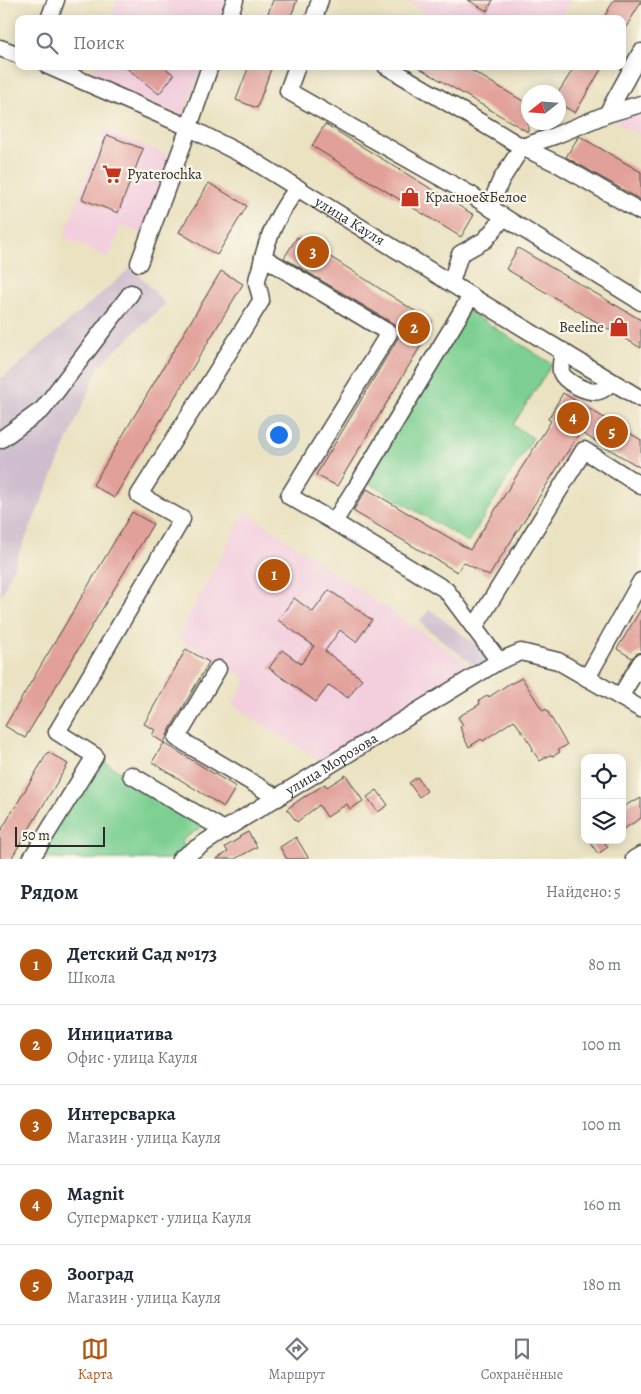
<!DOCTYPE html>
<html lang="ru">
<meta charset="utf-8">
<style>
:root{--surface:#fff;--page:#f2f2f3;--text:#1f2937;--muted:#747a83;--line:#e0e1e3;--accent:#b45309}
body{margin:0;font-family:Alegreya,serif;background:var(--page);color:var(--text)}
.controls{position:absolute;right:15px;bottom:15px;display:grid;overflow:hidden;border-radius:10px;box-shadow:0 2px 12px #0003}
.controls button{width:45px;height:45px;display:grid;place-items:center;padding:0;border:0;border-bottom:1px solid var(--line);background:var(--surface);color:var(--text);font:25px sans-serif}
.compass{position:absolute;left:521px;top:85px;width:45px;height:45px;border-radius:50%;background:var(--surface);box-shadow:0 2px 12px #0003;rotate:253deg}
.scale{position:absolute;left:15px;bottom:12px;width:90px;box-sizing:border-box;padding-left:5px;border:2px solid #2b2b2b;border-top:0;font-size:14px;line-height:18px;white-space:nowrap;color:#2b2b2b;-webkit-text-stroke:4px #fbf7ec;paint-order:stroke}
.you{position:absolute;left:278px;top:434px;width:18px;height:18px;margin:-12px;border:4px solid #fff;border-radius:50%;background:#1a73e8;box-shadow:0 0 0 8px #1a73e833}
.badge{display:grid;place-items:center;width:32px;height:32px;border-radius:50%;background:var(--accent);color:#fff;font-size:16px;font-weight:700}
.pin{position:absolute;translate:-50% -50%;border:2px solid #fff;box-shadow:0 1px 5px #0006}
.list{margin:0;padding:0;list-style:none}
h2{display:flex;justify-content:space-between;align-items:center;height:65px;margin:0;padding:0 20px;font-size:21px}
h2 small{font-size:16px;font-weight:400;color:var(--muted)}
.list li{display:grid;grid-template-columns:32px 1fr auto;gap:15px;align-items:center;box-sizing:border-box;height:80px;padding:0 20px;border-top:1px solid var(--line)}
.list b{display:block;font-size:19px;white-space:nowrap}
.list p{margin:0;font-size:16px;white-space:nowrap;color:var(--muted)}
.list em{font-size:16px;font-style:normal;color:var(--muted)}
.icon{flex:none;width:28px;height:28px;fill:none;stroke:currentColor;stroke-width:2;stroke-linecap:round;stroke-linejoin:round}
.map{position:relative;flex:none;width:641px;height:859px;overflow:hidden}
.search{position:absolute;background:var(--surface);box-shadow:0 2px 12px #0003;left:15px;right:15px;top:15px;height:55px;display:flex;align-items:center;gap:12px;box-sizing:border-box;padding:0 18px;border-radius:10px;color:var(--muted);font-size:19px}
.sheet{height:465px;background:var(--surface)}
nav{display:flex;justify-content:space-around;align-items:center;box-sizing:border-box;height:70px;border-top:1px solid var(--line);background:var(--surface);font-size:14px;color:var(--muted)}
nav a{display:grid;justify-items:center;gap:2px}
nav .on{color:var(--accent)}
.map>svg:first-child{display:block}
.built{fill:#f3cfde}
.industrial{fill:#cfbdce}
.green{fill:#7ccf91;stroke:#547d5e}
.building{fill:#e2a09a}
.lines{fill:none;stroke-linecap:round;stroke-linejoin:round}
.minor-casing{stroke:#484642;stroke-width:19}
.minor{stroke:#fff;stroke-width:16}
.labels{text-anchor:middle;stroke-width:4.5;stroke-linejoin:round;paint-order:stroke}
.poi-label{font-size:15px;fill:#2b2b2b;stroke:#fbf7ec;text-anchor:start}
.street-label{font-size:15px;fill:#2b2b2b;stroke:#fbf7ec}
</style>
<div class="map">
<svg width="641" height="859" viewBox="0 0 641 859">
<rect width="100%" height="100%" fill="#fbf7ec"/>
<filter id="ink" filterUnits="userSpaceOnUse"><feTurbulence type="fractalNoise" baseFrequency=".02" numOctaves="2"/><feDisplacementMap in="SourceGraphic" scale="10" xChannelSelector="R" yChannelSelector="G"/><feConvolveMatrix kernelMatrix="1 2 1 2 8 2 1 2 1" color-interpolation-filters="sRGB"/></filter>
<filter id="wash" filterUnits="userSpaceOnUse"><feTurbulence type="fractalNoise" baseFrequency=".0096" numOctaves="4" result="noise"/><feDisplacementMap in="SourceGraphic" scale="20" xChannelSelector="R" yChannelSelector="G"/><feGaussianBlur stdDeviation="1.12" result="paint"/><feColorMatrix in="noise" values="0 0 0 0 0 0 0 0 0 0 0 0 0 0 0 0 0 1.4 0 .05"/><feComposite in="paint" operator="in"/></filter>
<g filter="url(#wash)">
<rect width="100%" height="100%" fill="#eae2c1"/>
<path class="built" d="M 117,0 L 228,0 L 221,19 L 111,19 Z
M 404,0 L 570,0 L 562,19 L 437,19 Z
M 95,66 L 202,66 L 183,115 L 90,79 Z
M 641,113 L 641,136 L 614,121 Z
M 104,129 L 173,157 L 145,234 L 121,226 L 109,258 L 64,237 Z
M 245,511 L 475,669 L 323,763 L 232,705 L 247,679 L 177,638 Z"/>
<path class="industrial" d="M 132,267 L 165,304 L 100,365 L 0,598 L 0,375 L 3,378 Z
M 430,609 L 491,657 L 477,668 L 419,622 Z"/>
<path class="green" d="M 468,311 L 552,364 L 513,425 L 533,438 L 468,542 L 366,481 Z
M 99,759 L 207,823 L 181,841 L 187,849 L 170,859 L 38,859 Z"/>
<g id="blocks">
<path class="building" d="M 273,0 L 297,0 L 290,19 L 266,19 Z
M 468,0 L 493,0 L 487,11 Z
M 614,0 L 641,0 L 641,2 L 622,34 L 622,19 L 603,19 Z
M 124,66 L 163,66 L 174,75 L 159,94 Z
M 249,66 L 272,66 L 257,108 L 236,100 Z
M 416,66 L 464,66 L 528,104 L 528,132 Z
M 575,66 L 603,66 L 575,113 L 558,103 L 558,93 Z
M 325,124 L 474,215 L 461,237 L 312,146 Z
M 107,135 L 143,149 L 118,213 L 82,199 Z
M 579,136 L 641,172 L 641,200 L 566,157 Z
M 209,183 L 247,206 L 217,255 L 179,232 Z
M 297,237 L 315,247 L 432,322 L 424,336 L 426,337 L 337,486 L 316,475 L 401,333 L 398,331 L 394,324 L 284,258 Z
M 518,248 L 641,320 L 641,348 L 506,269 Z
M 221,271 L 243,284 L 114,498 L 93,485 Z
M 563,393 L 641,440 L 641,468 L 580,432 L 489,576 L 463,562 L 457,572 L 353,511 L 367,489 L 470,550 L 551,421 L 548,419 Z
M 132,512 L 153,524 L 25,738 L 5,726 Z
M 329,590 L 372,620 L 356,642 L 340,630 L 325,651 L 362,679 L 348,698 L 329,685 L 316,702 L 269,668 L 282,650 L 301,664 L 314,646 L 278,620 L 294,598 L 313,612 Z
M 641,609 L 641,652 L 636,654 L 632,658 L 617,649 Z
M 186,649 L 209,662 L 168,733 L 164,743 L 152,735 L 155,730 L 144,724 Z
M 522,678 L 543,711 L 546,709 L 567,745 L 558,750 L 560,752 L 553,756 L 550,755 L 540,761 L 532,750 L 533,748 L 514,720 L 483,741 L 481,739 L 469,747 L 463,736 L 464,735 L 460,727 L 463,725 L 458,717 L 480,704 L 479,701 L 488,695 L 489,697 L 510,683 L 512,683 Z
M 164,743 L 236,787 L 224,807 L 152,762 Z
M 48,752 L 68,764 L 11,859 L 0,859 L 0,832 Z
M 346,775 L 363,801 L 350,809 L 347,804 L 327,817 L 319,805 L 297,822 L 287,809 L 305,796 L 305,797 L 325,784 L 327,787 Z
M 417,777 L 427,791 L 419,797 L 409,783 Z
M 377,790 L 388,805 L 378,812 L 367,797 Z
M 641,798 L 641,818 L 622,830 L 622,808 L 633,801 L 634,802 Z
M 248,832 L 257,847 L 235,859 L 216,859 L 228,852 L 225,847 L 240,838 L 239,837 Z
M 296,837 L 309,859 L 287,859 L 280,847 Z
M 589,840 L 603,840 L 608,847 L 598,854 Z"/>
</g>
</g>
<g filter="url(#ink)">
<use href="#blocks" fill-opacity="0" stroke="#484642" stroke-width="1"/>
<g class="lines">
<defs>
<g id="minor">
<path d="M 49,19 L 56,0"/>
<path d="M 228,19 L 235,0"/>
<path d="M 314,19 L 320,0"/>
<path d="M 0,48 L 19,55"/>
<path id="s1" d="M 48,66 L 188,127 L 249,158 L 471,296 L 641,399"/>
<path d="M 297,66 L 288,91 L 473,196 L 504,217 L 641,302"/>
<path d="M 386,66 L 522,147 L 560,165 L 641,212"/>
<path d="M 607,114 L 641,52"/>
<path d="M 492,209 L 492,201 L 501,180 L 522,147 L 554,136 L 607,114 L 641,104"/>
<path d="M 139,263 L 183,144 L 210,66"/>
<path d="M 451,283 L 460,254 L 485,240 L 504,217"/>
<path d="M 563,351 C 562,358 560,365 561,372 C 564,382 589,394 599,391 C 604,390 608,385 612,382"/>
<path d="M 0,440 L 43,409 L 131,293"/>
<path d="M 358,484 L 471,296"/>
<path d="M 334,522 L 354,490"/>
<path d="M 474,628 L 584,450 L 641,486"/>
<path d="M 499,661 L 521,652 L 558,661 L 641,709"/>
<path d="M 218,669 L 177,738 L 278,798"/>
<path d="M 587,678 L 641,581"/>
<path d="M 620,697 L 641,662"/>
<path d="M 131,775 L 224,830"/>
<path d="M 31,859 L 95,756 L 57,732 L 182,519 L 139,495 L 261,301 C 261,294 257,287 257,282 C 257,277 260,271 261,266 C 267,237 279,211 298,188"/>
<path id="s2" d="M 180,859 L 224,830 L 499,661 L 446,590 L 334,522 L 289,496 L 389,333 L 263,257"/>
<path d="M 634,859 L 641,855"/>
</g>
</defs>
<use href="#minor" class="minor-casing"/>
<use href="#minor" class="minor"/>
</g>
</g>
<defs>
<symbol id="supermarket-bare" viewBox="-9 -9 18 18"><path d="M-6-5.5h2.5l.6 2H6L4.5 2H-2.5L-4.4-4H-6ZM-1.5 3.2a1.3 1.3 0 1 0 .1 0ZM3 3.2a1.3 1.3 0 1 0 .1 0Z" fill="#c8321e" stroke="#fbf7ec" stroke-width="2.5" paint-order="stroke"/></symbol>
<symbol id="shop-bare" viewBox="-9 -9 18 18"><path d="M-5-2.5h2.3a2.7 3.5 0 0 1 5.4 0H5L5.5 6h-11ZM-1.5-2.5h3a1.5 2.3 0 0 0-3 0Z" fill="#c8321e" stroke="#fbf7ec" stroke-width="2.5" paint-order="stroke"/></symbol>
</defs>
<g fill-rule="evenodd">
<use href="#supermarket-bare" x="98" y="160" width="28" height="28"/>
<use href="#shop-bare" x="396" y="183" width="28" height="28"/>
<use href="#shop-bare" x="605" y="313" width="28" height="28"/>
</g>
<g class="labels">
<g class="poi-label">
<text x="127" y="179">Pyaterochka</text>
<text x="425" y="202">Красное&amp;Белое</text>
<text x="604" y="332" text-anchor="end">Beeline</text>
</g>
<g class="street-label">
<text dy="5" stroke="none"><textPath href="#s1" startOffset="340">улица Кауля</textPath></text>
<text dy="5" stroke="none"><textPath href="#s2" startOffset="179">улица Морозова</textPath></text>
</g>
</g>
</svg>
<div class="controls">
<button><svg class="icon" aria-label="locate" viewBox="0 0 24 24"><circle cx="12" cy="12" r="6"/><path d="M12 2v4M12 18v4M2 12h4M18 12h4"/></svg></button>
<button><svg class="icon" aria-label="layers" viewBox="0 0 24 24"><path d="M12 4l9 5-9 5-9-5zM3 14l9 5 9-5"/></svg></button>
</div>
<svg class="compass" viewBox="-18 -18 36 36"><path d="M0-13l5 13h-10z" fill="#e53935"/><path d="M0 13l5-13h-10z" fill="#747a83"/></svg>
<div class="scale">50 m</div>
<div class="you"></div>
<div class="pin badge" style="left:274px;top:575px">1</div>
<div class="pin badge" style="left:414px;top:328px">2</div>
<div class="pin badge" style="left:313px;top:252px">3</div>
<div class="pin badge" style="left:573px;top:418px">4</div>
<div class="pin badge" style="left:612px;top:432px">5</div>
<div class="search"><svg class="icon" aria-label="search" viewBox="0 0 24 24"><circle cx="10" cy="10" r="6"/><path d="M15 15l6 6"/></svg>Поиск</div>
</div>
<section class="sheet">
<h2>Рядом<small>Найдено: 5</small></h2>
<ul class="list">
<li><span class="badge">1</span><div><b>Детский Сад №173</b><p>Школа</p></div><em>80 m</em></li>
<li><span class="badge">2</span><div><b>Инициатива</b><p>Офис · улица Кауля</p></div><em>100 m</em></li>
<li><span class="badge">3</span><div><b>Интерсварка</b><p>Магазин · улица Кауля</p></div><em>100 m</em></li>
<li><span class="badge">4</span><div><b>Magnit</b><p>Супермаркет · улица Кауля</p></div><em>160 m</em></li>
<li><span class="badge">5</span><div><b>Зооград</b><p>Магазин · улица Кауля</p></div><em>180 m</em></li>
</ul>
</section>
<nav>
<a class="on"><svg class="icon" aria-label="map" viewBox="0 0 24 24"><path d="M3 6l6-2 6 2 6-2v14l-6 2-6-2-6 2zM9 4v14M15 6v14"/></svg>Карта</a>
<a><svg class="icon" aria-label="directions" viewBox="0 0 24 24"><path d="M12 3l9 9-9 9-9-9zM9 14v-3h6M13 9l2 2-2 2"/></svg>Маршрут</a>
<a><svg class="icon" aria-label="saved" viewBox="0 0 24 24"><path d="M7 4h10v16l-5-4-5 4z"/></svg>Сохранённые</a>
</nav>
